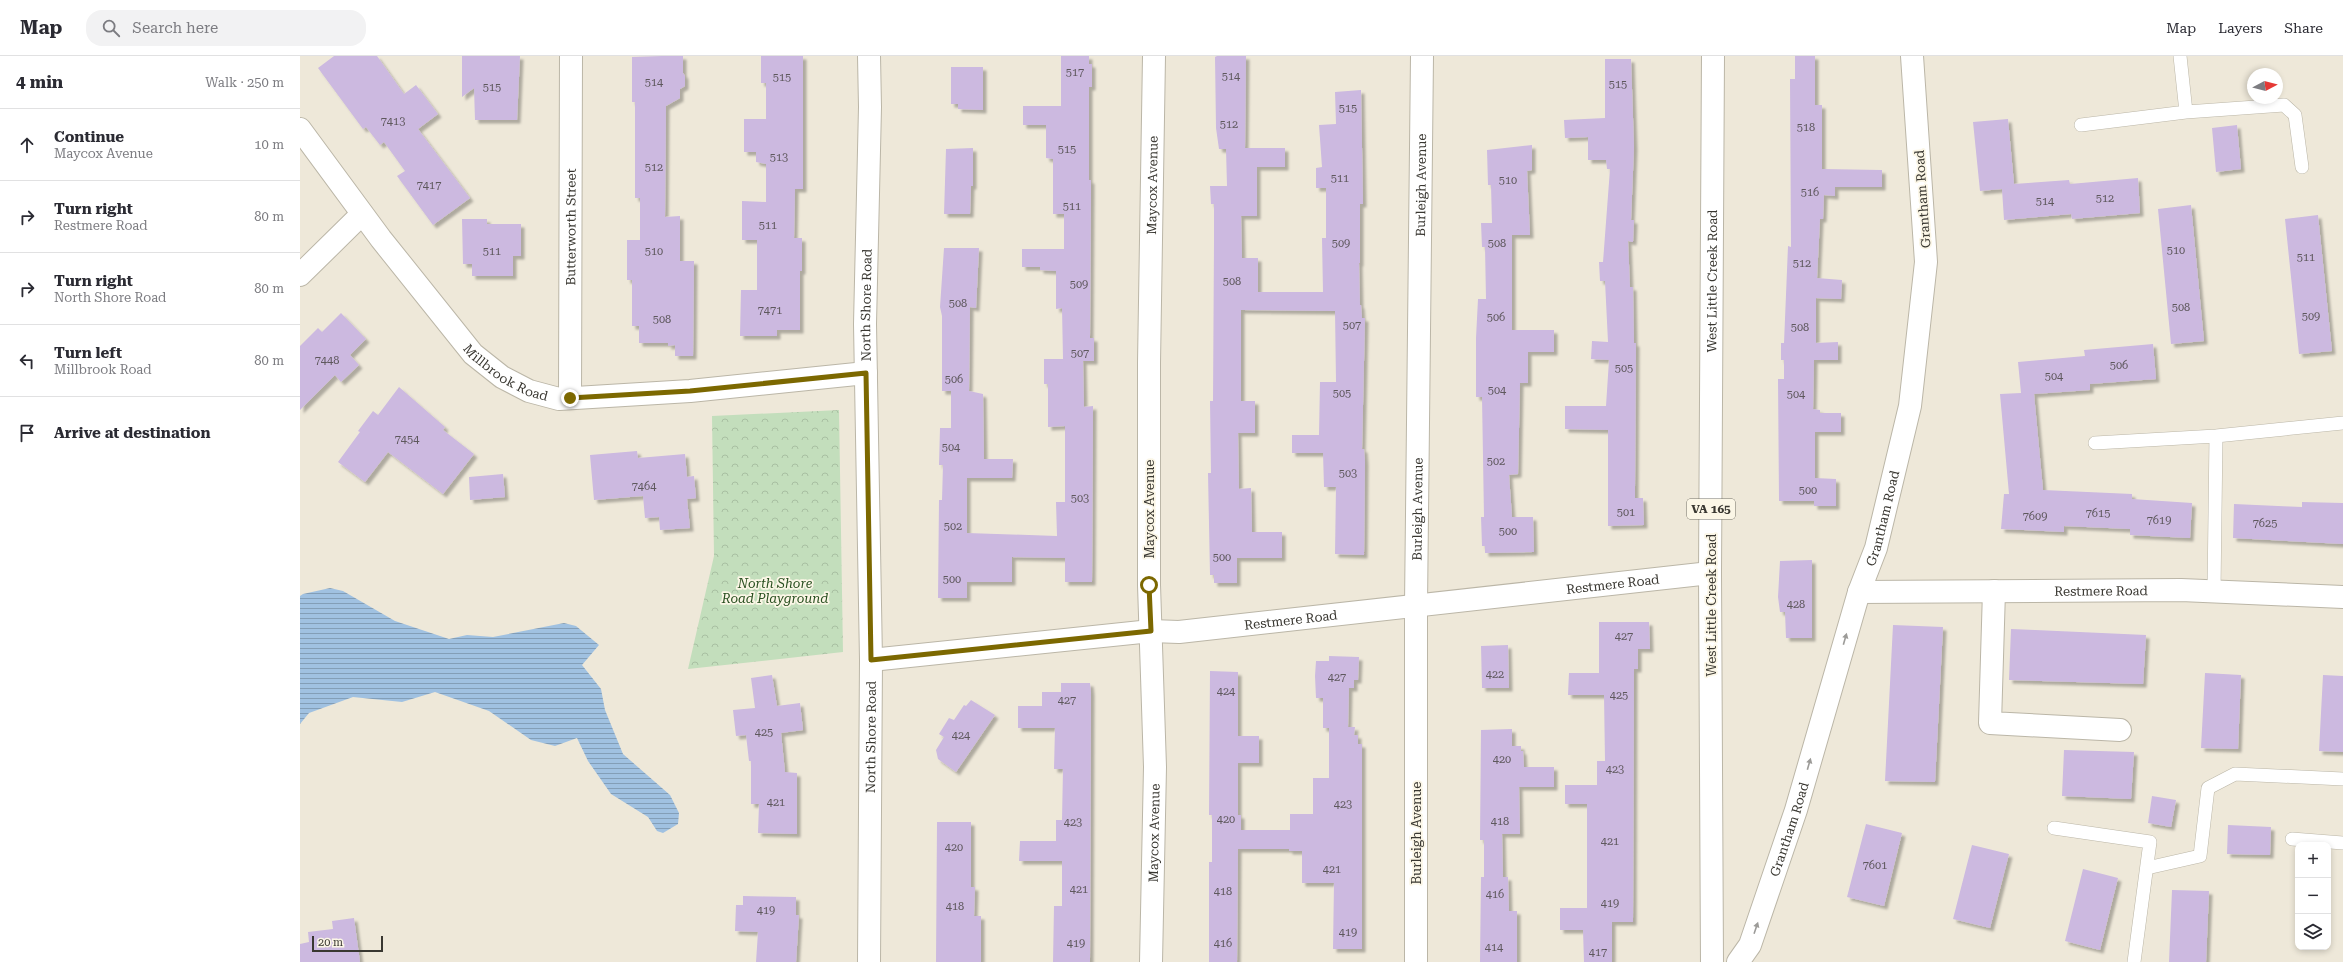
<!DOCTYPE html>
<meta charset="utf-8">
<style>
:root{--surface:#fff;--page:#f2f2f3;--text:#2b2b33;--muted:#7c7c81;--line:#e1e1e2}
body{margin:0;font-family:"Roboto Serif",serif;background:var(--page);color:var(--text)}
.controls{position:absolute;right:12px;bottom:12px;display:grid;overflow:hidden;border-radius:8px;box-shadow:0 2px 6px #0003}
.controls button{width:36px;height:36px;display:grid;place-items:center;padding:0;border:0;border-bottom:1px solid var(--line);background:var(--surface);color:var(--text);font:20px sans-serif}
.compass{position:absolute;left:1947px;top:12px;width:36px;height:36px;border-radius:50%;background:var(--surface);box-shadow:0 2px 6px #0003;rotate:83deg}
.scale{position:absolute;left:12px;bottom:10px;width:71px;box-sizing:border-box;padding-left:4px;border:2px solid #393731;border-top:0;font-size:11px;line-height:14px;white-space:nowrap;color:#393731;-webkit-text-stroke:3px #fbf6e6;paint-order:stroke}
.stop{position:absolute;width:12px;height:12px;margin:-9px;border:3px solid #7c6800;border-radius:50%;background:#fff}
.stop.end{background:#7c6800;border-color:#fff;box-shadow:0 1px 4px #0008}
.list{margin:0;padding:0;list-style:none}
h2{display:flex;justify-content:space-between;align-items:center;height:52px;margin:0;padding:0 16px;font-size:17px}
h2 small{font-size:13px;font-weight:400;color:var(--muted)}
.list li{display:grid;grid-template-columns:26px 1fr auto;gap:12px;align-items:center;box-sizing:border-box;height:72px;padding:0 16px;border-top:1px solid var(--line)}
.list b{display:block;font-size:15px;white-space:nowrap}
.list p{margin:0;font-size:13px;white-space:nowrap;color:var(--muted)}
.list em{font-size:13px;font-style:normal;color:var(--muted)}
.icon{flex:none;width:22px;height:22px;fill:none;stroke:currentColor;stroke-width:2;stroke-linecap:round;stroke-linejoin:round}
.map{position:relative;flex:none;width:2043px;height:906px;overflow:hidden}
header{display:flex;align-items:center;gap:24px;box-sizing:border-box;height:56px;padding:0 20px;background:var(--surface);border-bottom:1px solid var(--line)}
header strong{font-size:19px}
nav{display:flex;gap:22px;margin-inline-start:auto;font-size:14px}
.search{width:280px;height:36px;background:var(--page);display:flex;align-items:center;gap:10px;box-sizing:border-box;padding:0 14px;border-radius:16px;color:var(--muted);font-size:15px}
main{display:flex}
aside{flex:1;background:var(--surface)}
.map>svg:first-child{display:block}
.park{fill:url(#park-crowns)}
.water{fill:url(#water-rules)}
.building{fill:#ccb9e0;filter:url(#shadow)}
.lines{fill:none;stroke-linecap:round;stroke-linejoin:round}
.lane-casing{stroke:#bbb6a7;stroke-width:14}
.street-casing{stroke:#bbb6a7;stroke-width:24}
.primary-casing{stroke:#bbb6a7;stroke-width:24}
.lane{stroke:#fff;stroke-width:13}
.street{stroke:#fff;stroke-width:22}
.primary{stroke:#fff;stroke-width:22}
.oneway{fill:#9c9b98}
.route{stroke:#7c6800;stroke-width:5}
.labels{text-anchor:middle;stroke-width:3.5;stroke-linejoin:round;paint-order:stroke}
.number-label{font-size:11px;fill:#5e585d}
.shield{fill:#fbf6e6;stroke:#737067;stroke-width:1}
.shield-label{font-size:12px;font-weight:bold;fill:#393731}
.street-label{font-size:13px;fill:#393731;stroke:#fbf6e6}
.park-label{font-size:13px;font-style:italic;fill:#284f1f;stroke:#fbf6e6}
</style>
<header>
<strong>Map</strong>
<div class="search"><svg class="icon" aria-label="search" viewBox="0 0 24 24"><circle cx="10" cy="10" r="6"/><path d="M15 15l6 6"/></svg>Search here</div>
<nav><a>Map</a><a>Layers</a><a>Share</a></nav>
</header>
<main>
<aside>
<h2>4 min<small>Walk · 250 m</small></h2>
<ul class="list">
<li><svg class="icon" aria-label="ahead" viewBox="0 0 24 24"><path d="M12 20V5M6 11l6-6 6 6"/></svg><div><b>Continue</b><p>Maycox Avenue</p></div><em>10 m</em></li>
<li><svg class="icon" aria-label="right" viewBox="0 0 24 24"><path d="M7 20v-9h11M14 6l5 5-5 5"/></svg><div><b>Turn right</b><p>Restmere Road</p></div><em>80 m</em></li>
<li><svg class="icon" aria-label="right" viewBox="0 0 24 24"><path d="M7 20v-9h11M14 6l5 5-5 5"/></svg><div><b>Turn right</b><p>North Shore Road</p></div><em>80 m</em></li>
<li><svg class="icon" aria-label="left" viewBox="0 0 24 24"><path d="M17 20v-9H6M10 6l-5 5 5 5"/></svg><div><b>Turn left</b><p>Millbrook Road</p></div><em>80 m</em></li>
<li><svg class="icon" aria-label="arrive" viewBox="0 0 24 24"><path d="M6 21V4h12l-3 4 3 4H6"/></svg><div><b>Arrive at destination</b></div></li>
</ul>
</aside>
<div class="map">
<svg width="2043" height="906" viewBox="0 0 2043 906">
<defs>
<pattern id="park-crowns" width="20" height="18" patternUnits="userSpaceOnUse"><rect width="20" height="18" fill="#c3debc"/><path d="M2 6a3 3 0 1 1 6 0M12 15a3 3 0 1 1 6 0" fill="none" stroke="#a8bfa2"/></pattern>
<pattern id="water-rules" width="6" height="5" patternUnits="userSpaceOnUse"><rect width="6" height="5" fill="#a0c1e1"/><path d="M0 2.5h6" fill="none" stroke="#839eb7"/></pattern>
<filter id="shadow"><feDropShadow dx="3.5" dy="3.5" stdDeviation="1" flood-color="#0004"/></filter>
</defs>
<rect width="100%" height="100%" fill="#eee8d9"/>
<path class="park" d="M 539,354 L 543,596 L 388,613 L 414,500 L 412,360 Z"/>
<path class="water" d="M 30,532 L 43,535 L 95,565 L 149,583 L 167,579 L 193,581 L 264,567 L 276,570 L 299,589 L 282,609 L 301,633 L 305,654 L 323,698 L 370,739 L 379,757 L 378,768 L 363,777 L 357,775 L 348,761 L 311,738 L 288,705 L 277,682 L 255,690 L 231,684 L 189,655 L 135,636 L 102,646 L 53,641 L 9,657 L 0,668 L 0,540 L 3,538 Z"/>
<path class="building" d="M 34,0 L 77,0 L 104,38 L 116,29 L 138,58 L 118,73 L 170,142 L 133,169 L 97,120 L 105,115 L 84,86 L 80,89 L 66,71 L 63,73 L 18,12 Z
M 162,0 L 220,0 L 217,64 L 175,64 L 174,32 L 162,41 Z
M 362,0 L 383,0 L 383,17 L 385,20 L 385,30 L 380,33 L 380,42 L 366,50 L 365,161 L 380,160 L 380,205 L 394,205 L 393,300 L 375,300 L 375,289 L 368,290 L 368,287 L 339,287 L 339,270 L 332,270 L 332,224 L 327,224 L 327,184 L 340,184 L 340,142 L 335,142 L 335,46 L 332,46 L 332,1 Z
M 461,0 L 503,0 L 503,133 L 495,133 L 494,182 L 502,182 L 502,215 L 500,215 L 500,274 L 477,274 L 477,280 L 440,280 L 441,234 L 457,234 L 457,184 L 442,184 L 442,145 L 466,146 L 466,108 L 456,106 L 456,96 L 444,96 L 444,63 L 466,63 L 466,27 L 461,27 Z
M 761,0 L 789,0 L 789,8 L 792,8 L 792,31 L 789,31 L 789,124 L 791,124 L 791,136 L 790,282 L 794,282 L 794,305 L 783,305 L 784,351 L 793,350 L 792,526 L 765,526 L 765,502 L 712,501 L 712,526 L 667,526 L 667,542 L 638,542 L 639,444 L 642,444 L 643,409 L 639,409 L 640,372 L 651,372 L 651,335 L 642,335 L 642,260 L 640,251 L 644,192 L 679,192 L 676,252 L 670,251 L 669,335 L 683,338 L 684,403 L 713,403 L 712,422 L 667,422 L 667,477 L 757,480 L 756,446 L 765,446 L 765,370 L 748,371 L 748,328 L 744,328 L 744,303 L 763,303 L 762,252 L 756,253 L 756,215 L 740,214 L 740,211 L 722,211 L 722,193 L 764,193 L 764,158 L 753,158 L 753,103 L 746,102 L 746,69 L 723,69 L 723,50 L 761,50 Z
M 917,0 L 946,0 L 945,92 L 985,92 L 985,111 L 957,111 L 957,160 L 941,160 L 942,202 L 958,202 L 958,236 L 1023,236 L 1022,182 L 1026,182 L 1026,132 L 1016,132 L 1016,112 L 1022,111 L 1019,69 L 1036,68 L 1035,36 L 1061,34 L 1063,148 L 1060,148 L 1060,207 L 1059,207 L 1060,249 L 1061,249 L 1062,262 L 1065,262 L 1062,393 L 1064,393 L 1065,406 L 1064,499 L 1035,498 L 1036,431 L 1024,431 L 1023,397 L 992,397 L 992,379 L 1019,379 L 1020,326 L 1036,326 L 1035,255 L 941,254 L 941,345 L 955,345 L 955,377 L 938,377 L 939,433 L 951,432 L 952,476 L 982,476 L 982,502 L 937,502 L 937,527 L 914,527 L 914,519 L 910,519 L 908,417 L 911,417 L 910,345 L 913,345 L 914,185 L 914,148 L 911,148 L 910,130 L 927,130 L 926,93 L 919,93 L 916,72 L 915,1 Z
M 1495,0 L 1515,0 L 1515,49 L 1522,49 L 1522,113 L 1582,114 L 1582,131 L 1535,131 L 1535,140 L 1524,139 L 1523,163 L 1520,163 L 1517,222 L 1542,224 L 1541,243 L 1516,242 L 1516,287 L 1538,286 L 1538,304 L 1514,304 L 1513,353 L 1520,354 L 1520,357 L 1541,357 L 1541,376 L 1515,376 L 1515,422 L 1536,423 L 1536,450 L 1514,450 L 1514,445 L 1479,445 L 1478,323 L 1484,323 L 1484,304 L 1481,304 L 1481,287 L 1484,287 L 1488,190 L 1491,191 L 1490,23 L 1495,23 Z
M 1305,3 L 1331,3 L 1334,91 L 1331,164 L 1334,164 L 1333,186 L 1328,185 L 1330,231 L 1333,231 L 1334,287 L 1336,287 L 1335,431 L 1335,442 L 1343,442 L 1344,469 L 1308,470 L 1308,374 L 1265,373 L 1265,350 L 1306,350 L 1309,304 L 1291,303 L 1292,285 L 1308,286 L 1305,225 L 1300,225 L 1299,206 L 1303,206 L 1310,113 L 1307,113 L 1306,104 L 1288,104 L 1288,81 L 1265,82 L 1264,64 L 1305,62 Z
M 651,11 L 683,11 L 683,54 L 658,53 L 658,48 L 651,48 Z
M 1708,63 L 1714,128 L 1769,124 L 1770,128 L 1838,122 L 1840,157 L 1772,163 L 1771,158 L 1704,164 L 1702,133 L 1680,135 L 1673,66 Z
M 1937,69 L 1941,113 L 1916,116 L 1912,72 Z
M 1232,89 L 1232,114 L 1227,115 L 1230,179 L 1212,179 L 1212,274 L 1254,274 L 1254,296 L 1228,296 L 1228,327 L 1220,327 L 1218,418 L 1209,419 L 1212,461 L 1233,461 L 1234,496 L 1185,497 L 1185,490 L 1182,490 L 1181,461 L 1184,461 L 1182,341 L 1176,341 L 1176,282 L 1178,243 L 1186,243 L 1185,191 L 1182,191 L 1181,167 L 1192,167 L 1191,129 L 1188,129 L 1187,94 Z
M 673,92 L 673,130 L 671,130 L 670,158 L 644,158 L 646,93 Z
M 1891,149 L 1904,285 L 1871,288 L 1858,153 Z
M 2018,159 L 2032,295 L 1999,298 L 1985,163 Z
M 162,163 L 187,163 L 187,168 L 221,168 L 221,200 L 213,200 L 213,220 L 172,220 L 172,208 L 163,208 Z
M 41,257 L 66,283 L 50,299 L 59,309 L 41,326 L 35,319 L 0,354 L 0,290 L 18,272 L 22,276 Z
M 1853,288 L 1856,323 L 1790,328 L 1790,334 L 1734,338 L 1743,434 L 1832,438 L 1832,443 L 1892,447 L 1890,482 L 1830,479 L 1830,473 L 1764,470 L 1764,476 L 1701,473 L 1704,438 L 1709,438 L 1700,338 L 1721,337 L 1718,306 L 1785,300 L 1784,294 Z
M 99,331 L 145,371 L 143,374 L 174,398 L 143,438 L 88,396 L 65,426 L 38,406 L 60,376 L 58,375 L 73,355 L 78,359 Z
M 337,395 L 338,402 L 385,398 L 387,421 L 394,420 L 396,442 L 387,443 L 390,472 L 360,474 L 359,461 L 345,462 L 343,440 L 294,444 L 290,399 Z
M 203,418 L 205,441 L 170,444 L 169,421 Z
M 2002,446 L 2043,447 L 2043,488 L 1933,482 L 1934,448 L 2002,451 Z
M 1512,504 L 1512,582 L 1486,582 L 1485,556 L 1480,556 L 1478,541 L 1480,505 Z
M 1299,566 L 1349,566 L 1350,593 L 1338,593 L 1338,613 L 1334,613 L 1333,866 L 1312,866 L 1312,906 L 1284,906 L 1283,874 L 1260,874 L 1260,852 L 1287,852 L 1287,748 L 1265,748 L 1265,729 L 1297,729 L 1297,705 L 1305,705 L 1304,639 L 1268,639 L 1269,617 L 1299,617 Z
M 1593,569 L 1643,571 L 1635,726 L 1585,725 Z
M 1711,573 L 1846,579 L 1843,628 L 1709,624 Z
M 1208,589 L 1209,632 L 1182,632 L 1181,590 Z
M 1029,600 L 1059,601 L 1058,624 L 1054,624 L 1054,632 L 1049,632 L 1048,671 L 1055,671 L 1054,679 L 1058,679 L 1058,688 L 1062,688 L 1062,893 L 1033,893 L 1034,827 L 1002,827 L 1002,795 L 989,795 L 989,793 L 938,793 L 937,906 L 909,906 L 909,806 L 912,806 L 912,759 L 909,759 L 910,615 L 938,616 L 938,680 L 959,680 L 959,707 L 938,707 L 938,759 L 941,759 L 941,774 L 990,774 L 990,758 L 1013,758 L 1013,722 L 1029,722 L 1029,672 L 1023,672 L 1023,642 L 1016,642 L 1015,620 L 1016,605 L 1029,605 Z
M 1905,617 L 1941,619 L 1938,693 L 1901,692 Z
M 472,619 L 477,650 L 500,647 L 503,674 L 481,677 L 485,716 L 497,717 L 497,778 L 458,777 L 459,748 L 451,748 L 451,705 L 449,705 L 446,679 L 436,680 L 433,654 L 455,652 L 451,622 Z
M 2023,619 L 2043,620 L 2043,696 L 2019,695 Z
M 761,627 L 790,627 L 791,636 L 790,906 L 753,906 L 754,850 L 762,850 L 762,805 L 719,805 L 720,785 L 756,785 L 756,764 L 762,764 L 763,713 L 754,713 L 755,672 L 718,672 L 718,650 L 742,650 L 742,636 L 761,636 Z
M 671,644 L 695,659 L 656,716 L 638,703 L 636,694 L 644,681 L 639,678 L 649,662 L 654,664 L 664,649 L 666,650 Z
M 1212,673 L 1212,690 L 1221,690 L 1221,695 L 1223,695 L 1224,711 L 1254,711 L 1254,731 L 1219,731 L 1220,778 L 1202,778 L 1203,821 L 1208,821 L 1209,855 L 1217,855 L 1217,906 L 1180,906 L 1181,821 L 1184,821 L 1184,784 L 1180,784 L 1181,674 Z
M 1764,694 L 1834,696 L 1831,743 L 1762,740 Z
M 1852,740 L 1876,744 L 1871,771 L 1848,767 Z
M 637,766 L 671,766 L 671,831 L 675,831 L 674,860 L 681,860 L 681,906 L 636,906 Z
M 1566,768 L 1602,777 L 1584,850 L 1547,841 Z
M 1928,769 L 1971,771 L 1970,799 L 1927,798 Z
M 1672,789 L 1709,798 L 1690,872 L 1653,863 Z
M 1783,813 L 1818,822 L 1800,894 L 1765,885 Z
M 1872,834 L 1909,835 L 1906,906 L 1869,906 Z
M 443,840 L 496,841 L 496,859 L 499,859 L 496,906 L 456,906 L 458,876 L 435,875 L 436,849 L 443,849 Z
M 54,862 L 60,906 L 0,906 L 0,888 L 9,886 L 8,876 L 33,873 L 32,865 Z"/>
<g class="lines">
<defs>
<path id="lane" d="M 1880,0 L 1886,56
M 1781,69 L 1886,56 L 1984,49 L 1995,59 L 2002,111
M 1795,387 L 1916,380 L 2043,367
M 1914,535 L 1916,380
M 1754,772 L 1850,786 L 1834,906
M 1992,783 L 2043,787
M 1847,812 L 1900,800 L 1908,732 L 1935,718 L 2043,723"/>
<g id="street">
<path id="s1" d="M 0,73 L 81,183 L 173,298 L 202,321 L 229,335 L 259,343 L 390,335 L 566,317"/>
<path d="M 0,219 L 62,158"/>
<path id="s2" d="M 270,342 L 271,0"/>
<path d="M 1694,535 L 1690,667 L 1820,674"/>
<path id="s3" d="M 1559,536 L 1881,534 L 2043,541"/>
<path id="s4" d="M 571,604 L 851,575 L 879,576 L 1410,517"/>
<path id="s5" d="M 569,906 L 571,604 L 565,268 L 570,51 L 569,0"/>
<path id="s6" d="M 851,906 L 855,711 L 849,529 L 849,307 L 854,0"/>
<path id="s7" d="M 1116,906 L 1116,550 L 1122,0"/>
<path id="s8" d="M 1438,906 L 1450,889 L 1496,754 L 1559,536 L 1576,492 L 1610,350 L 1626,206 L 1612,0"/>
</g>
<g id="primary">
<path id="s9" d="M 1412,906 L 1410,517 L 1413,0"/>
</g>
</defs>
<use href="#lane" class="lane-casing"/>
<use href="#street" class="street-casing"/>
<use href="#primary" class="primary-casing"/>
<use href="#lane" class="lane"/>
<use href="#street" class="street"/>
<use href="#primary" class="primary"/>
</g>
<defs><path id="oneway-solid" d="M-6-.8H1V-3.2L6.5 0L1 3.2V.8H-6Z"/></defs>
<g class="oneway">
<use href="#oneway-solid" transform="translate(1545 583) rotate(-74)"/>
<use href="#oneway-solid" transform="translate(1509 708) rotate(-74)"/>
<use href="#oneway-solid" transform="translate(1456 872) rotate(-71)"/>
</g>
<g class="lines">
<path class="route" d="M 270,342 L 390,335 L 566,317 L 571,604 L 851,575 L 849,529"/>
</g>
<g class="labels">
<g class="number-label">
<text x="775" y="20">517</text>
<text x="931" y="24">514</text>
<text x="482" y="25">515</text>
<text x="354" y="30">514</text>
<text x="1318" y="32">515</text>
<text x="192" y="35">515</text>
<text x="1048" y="56">515</text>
<text x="93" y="69">7413</text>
<text x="929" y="72">512</text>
<text x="1506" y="75">518</text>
<text x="767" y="97">515</text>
<text x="479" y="105">513</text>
<text x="354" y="115">512</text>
<text x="1040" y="126">511</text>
<text x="1208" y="128">510</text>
<text x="129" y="133">7417</text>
<text x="1510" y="140">516</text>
<text x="1805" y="146">512</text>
<text x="1745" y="149">514</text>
<text x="772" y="154">511</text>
<text x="468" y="173">511</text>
<text x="1041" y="191">509</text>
<text x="1197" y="191">508</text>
<text x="1876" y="198">510</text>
<text x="192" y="199">511</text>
<text x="354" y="199">510</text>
<text x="2006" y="205">511</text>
<text x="1502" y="211">512</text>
<text x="932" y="229">508</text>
<text x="779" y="232">509</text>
<text x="658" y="251">508</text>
<text x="1881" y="255">508</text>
<text x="470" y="258">7471</text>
<text x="2011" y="264">509</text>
<text x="1196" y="265">506</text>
<text x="362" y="267">508</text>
<text x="1052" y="273">507</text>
<text x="1500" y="275">508</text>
<text x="780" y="301">507</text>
<text x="27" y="308">7448</text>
<text x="1819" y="313">506</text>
<text x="1324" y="316">505</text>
<text x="1754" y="324">504</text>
<text x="654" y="327">506</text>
<text x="1197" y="338">504</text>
<text x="1042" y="341">505</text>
<text x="1496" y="342">504</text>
<text x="107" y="387">7454</text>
<text x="651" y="395">504</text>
<text x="1196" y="409">502</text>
<text x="1048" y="421">503</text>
<text x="344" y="434">7464</text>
<text x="1508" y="438">500</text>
<text x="780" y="446">503</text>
<text x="1326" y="460">501</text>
<text x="1798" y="461">7615</text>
<text x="1735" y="464">7609</text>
<text x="1859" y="468">7619</text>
<text x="1965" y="471">7625</text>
<text x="653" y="474">502</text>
<text x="1208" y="479">500</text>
<text x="922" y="505">500</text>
<text x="652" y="527">500</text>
<text x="1496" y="552">428</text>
<text x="1324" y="584">427</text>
<text x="1195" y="622">422</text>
<text x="1037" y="625">427</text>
<text x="926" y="639">424</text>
<text x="1319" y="643">425</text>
<text x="767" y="648">427</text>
<text x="464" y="680">425</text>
<text x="661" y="683">424</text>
<text x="1202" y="707">420</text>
<text x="1315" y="717">423</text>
<text x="476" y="750">421</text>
<text x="1043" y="752">423</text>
<text x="926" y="767">420</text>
<text x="1200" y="769">418</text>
<text x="773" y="770">423</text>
<text x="1310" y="789">421</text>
<text x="654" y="795">420</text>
<text x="1575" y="813">7601</text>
<text x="1032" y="817">421</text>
<text x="779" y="837">421</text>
<text x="923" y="839">418</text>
<text x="1195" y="842">416</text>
<text x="1310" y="851">419</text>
<text x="655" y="854">418</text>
<text x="466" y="858">419</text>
<text x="1048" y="880">419</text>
<text x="776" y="891">419</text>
<text x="923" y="891">416</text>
<text x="1194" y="895">414</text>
<text x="1298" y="900">417</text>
</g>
<rect class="shield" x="1387" y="443" width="48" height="20" rx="3"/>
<g class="shield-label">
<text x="1411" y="457">VA 165</text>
</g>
<g class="street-label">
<text dy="5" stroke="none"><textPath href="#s6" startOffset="777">Maycox Avenue</textPath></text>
<text dy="5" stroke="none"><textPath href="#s7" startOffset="777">Burleigh Avenue</textPath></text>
<text transform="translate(1622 143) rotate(-94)" y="5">Grantham Road</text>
<text dy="5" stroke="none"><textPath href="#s2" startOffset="171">Butterworth Street</textPath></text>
<text dy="5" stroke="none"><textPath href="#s9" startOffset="681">West Little Creek Road</textPath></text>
<text dy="5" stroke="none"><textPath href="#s5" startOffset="657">North Shore Road</textPath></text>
<text dy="5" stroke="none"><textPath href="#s1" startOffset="322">Millbrook Road</textPath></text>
<text transform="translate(849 453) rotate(-90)" y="5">Maycox Avenue</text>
<text dy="5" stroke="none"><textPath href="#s7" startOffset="453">Burleigh Avenue</textPath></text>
<text dy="5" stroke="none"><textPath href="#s8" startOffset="468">Grantham Road</textPath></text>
<text dy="5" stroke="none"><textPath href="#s4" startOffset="746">Restmere Road</textPath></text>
<text dy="5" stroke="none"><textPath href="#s3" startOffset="242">Restmere Road</textPath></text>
<text transform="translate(1411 549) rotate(-90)" y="5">West Little Creek Road</text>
<text dy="5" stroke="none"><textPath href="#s4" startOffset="422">Restmere Road</textPath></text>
<text dy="5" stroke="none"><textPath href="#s5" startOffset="225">North Shore Road</textPath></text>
<text dy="5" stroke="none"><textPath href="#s8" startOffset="143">Grantham Road</textPath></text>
<text dy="5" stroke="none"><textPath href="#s6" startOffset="129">Maycox Avenue</textPath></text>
<text transform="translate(1116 777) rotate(-90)" y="5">Burleigh Avenue</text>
</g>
<g class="park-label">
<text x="475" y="532">North Shore<tspan x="475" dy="15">Road Playground</tspan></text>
</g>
</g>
</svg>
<div class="controls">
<button>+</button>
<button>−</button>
<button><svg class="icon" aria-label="layers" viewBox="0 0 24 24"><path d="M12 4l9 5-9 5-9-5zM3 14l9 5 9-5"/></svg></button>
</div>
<svg class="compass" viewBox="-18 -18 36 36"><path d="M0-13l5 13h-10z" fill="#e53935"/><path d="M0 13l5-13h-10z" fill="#7c7c81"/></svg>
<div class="scale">20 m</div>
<div class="stop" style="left:849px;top:529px"></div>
<div class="stop end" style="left:270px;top:342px"></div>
</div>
</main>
